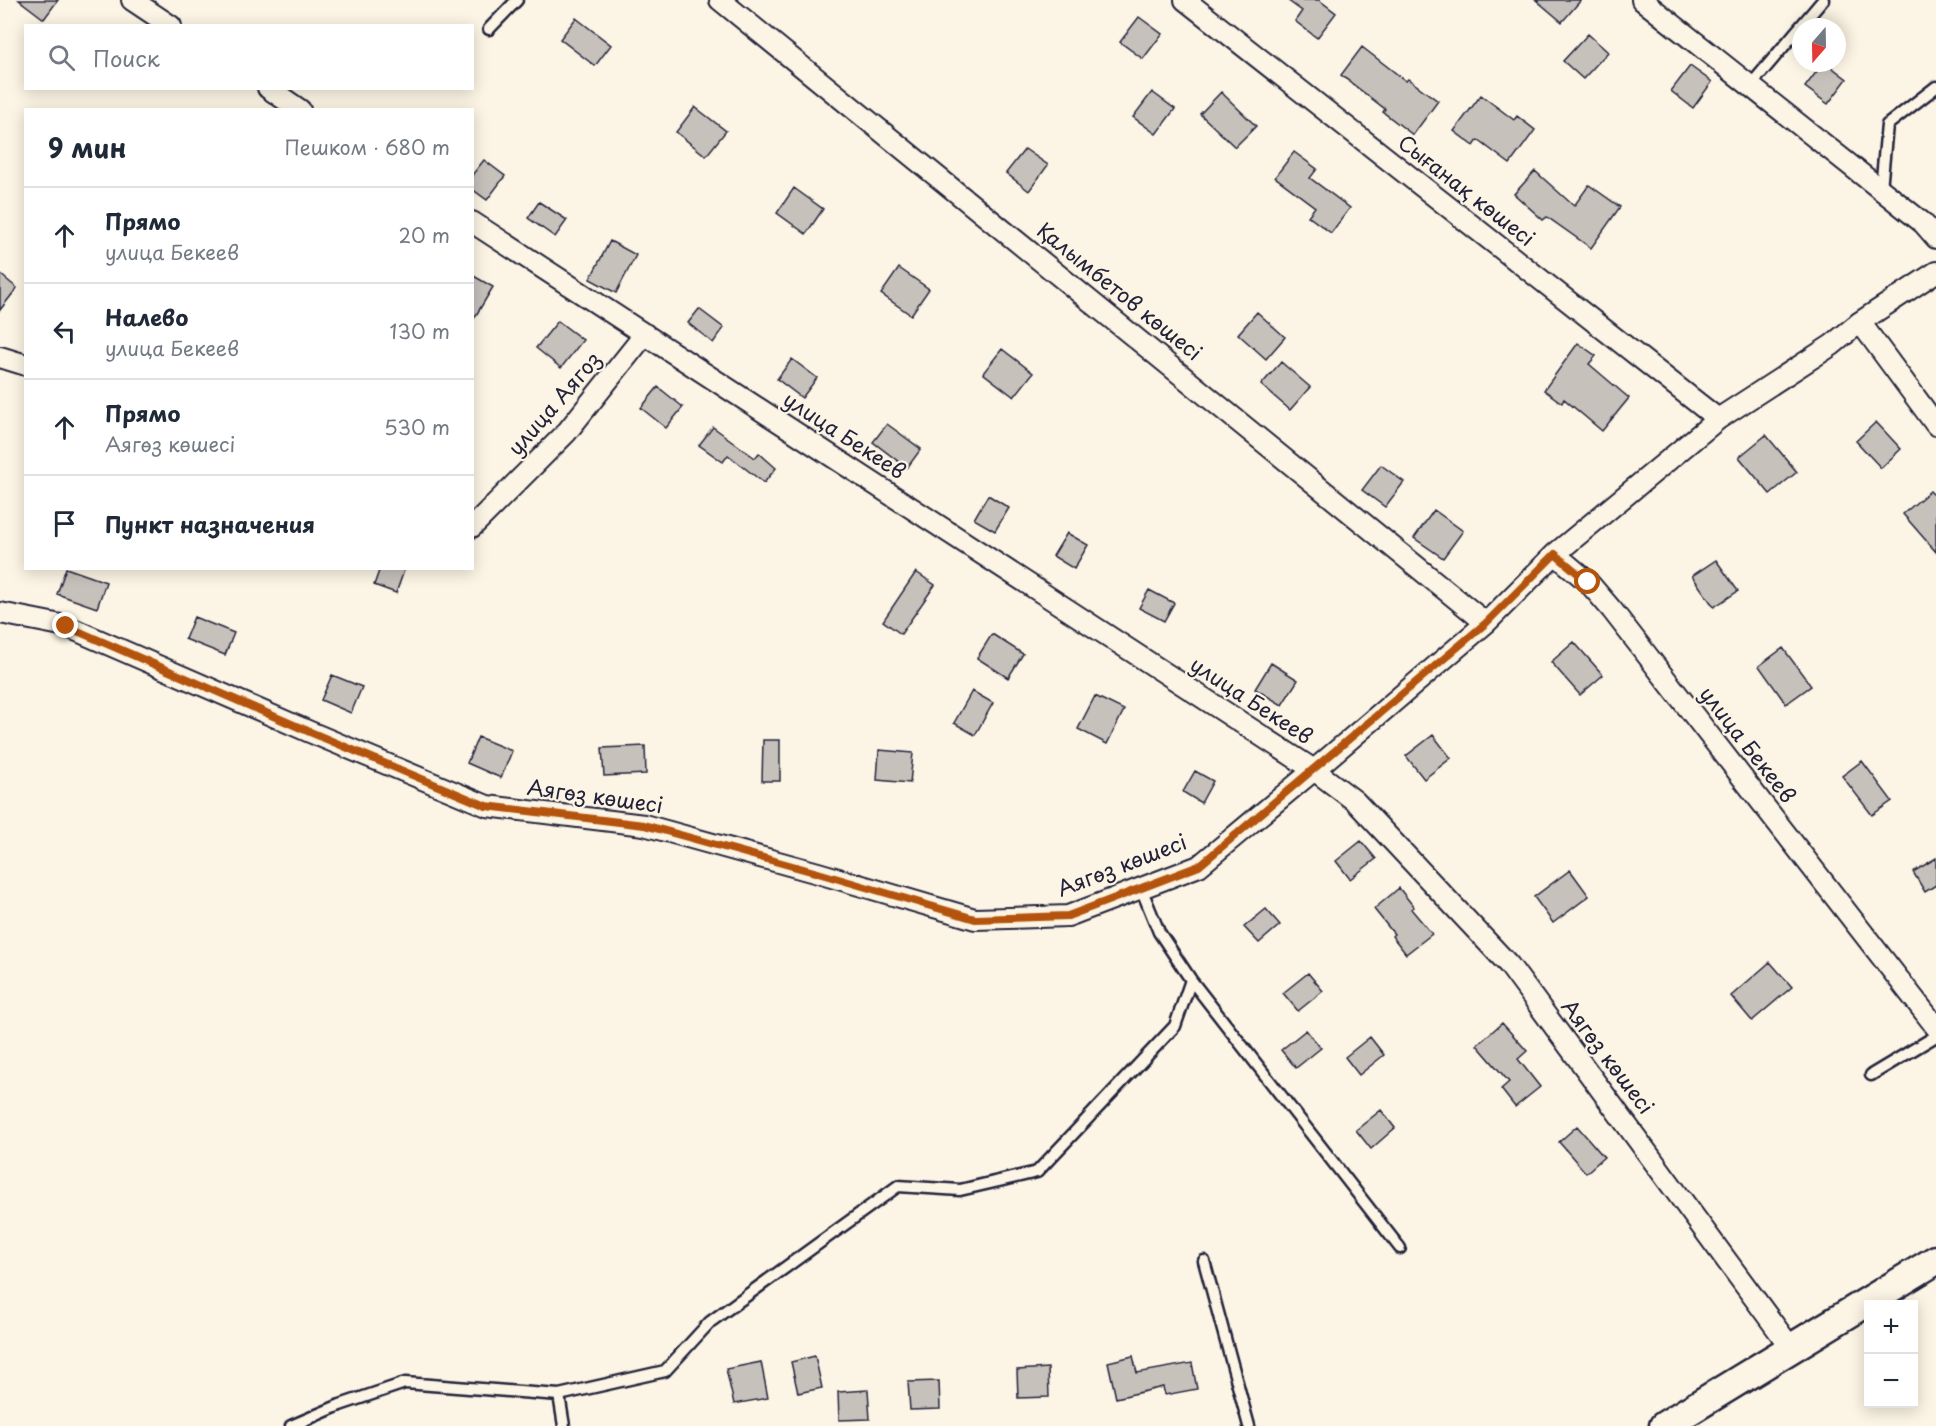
<!DOCTYPE html>
<html lang="ru">
<meta charset="utf-8">
<style>
:root{--surface:#fff;--page:#f6f6f7;--text:#1f2937;--muted:#747a83;--line:#e0e1e3}
body{margin:0;font-family:"Playpen Sans",sans-serif;background:var(--page);color:var(--text)}
.controls{position:absolute;right:18px;bottom:18px;display:grid;overflow:hidden;border-radius:0px;box-shadow:0 3px 15px #0003}
.controls button{width:54px;height:54px;display:grid;place-items:center;padding:0;border:0;border-bottom:2px solid var(--line);background:var(--surface);color:var(--text);font:30px sans-serif}
.compass{position:absolute;left:1792px;top:18px;width:54px;height:54px;border-radius:50%;background:var(--surface);box-shadow:0 3px 15px #0003;rotate:200deg}
.stop{position:absolute;width:18px;height:18px;margin:-14px;border:4px solid #b45309;border-radius:50%;background:#fff}
.stop.end{background:#b45309;border-color:#fff;box-shadow:0 2px 6px #0008}
.list{margin:0;padding:0;list-style:none}
h2{display:flex;justify-content:space-between;align-items:center;height:78px;margin:0;padding:0 24px;font-size:26px}
h2 small{font-size:20px;font-weight:400;color:var(--muted)}
.list li{display:grid;grid-template-columns:39px 1fr auto;gap:18px;align-items:center;box-sizing:border-box;height:96px;padding:0 24px;border-top:2px solid var(--line)}
.list b{display:block;font-size:22px;white-space:nowrap}
.list p{margin:0;font-size:20px;white-space:nowrap;color:var(--muted)}
.list em{font-size:20px;font-style:normal;color:var(--muted)}
.icon{flex:none;width:33px;height:33px;fill:none;stroke:currentColor;stroke-width:2;stroke-linecap:round;stroke-linejoin:round}
.map{position:relative;flex:none;width:1936px;height:1426px;overflow:hidden}
.search{position:absolute;background:var(--surface);box-shadow:0 3px 15px #0003;left:24px;top:24px;width:450px;height:66px;display:flex;align-items:center;gap:15px;box-sizing:border-box;padding:0 21px;border-radius:0px;color:var(--muted);font-size:22px}
.panel{position:absolute;background:var(--surface);box-shadow:0 3px 15px #0003;left:24px;top:108px;width:450px;height:462px;border-radius:0px}
.map>svg:first-child{display:block}
.building{fill:#c6c1bb;stroke:#22223b;stroke-width:1.5}
.lines{fill:none;stroke-linecap:round;stroke-linejoin:round}
.lane-casing{stroke:#22223b;stroke-width:15}
.street-casing{stroke:#22223b;stroke-width:24}
.secondary-casing{stroke:#22223b;stroke-width:33}
.lane{stroke:#fcf5e5;stroke-width:10}
.street{stroke:#fcf5e5;stroke-width:20}
.secondary{stroke:#fcf5e5;stroke-width:28}
.route{stroke:#b45309;stroke-width:8}
.labels{text-anchor:middle;stroke-width:4.5;stroke-linejoin:round;paint-order:stroke}
.street-label{font-size:21px;fill:#22223b;stroke:#fcf5e5}
</style>
<div class="map">
<svg width="1936" height="1426" viewBox="0 0 1936 1426">
<rect width="100%" height="100%" fill="#fcf5e5"/>
<filter id="ink" filterUnits="userSpaceOnUse"><feTurbulence type="fractalNoise" baseFrequency=".0167" numOctaves="2"/><feDisplacementMap in="SourceGraphic" scale="12" xChannelSelector="R" yChannelSelector="G"/><feConvolveMatrix kernelMatrix="1 2 1 2 8 2 1 2 1" color-interpolation-filters="sRGB"/></filter>
<g filter="url(#ink)">
<path class="building" d="M 19,0 L 58,0 L 44,19 Z
M 1287,0 L 1319,0 L 1336,13 L 1317,38 L 1295,21 L 1302,11 Z
M 1536,0 L 1581,0 L 1562,22 Z
M 1139,17 L 1162,34 L 1143,59 L 1120,42 Z
M 576,18 L 611,45 L 595,66 L 560,39 Z
M 1588,34 L 1608,52 L 1583,79 L 1563,61 Z
M 1362,47 L 1406,81 L 1408,79 L 1438,101 L 1413,135 L 1383,112 L 1385,109 L 1341,75 Z
M 1823,63 L 1826,63 L 1847,79 L 1828,104 L 1805,87 Z
M 1690,66 L 1712,82 L 1693,108 L 1671,91 Z
M 1152,92 L 1175,109 L 1156,134 L 1133,117 Z
M 1221,92 L 1256,126 L 1235,147 L 1200,114 Z
M 1481,95 L 1514,120 L 1517,116 L 1535,130 L 1510,164 L 1478,140 L 1474,146 L 1454,131 Z
M 695,107 L 726,131 L 706,156 L 676,132 Z
M 1025,149 L 1048,165 L 1029,191 L 1006,173 Z
M 1294,152 L 1317,169 L 1310,178 L 1350,208 L 1331,233 L 1308,216 L 1315,207 L 1275,177 Z
M 484,160 L 505,176 L 487,200 L 472,189 L 472,175 Z
M 1535,171 L 1574,206 L 1589,185 L 1620,207 L 1591,248 L 1547,217 L 1543,220 L 1514,194 Z
M 794,188 L 823,209 L 806,234 L 777,213 Z
M 539,202 L 567,220 L 555,237 L 528,218 Z
M 610,241 L 636,255 L 616,293 L 590,279 Z
M 899,268 L 929,289 L 911,315 L 881,294 Z
M 0,274 L 17,288 L 0,310 Z
M 472,275 L 493,287 L 472,322 Z
M 699,309 L 724,328 L 713,343 L 688,323 Z
M 1257,312 L 1285,337 L 1266,359 L 1238,334 Z
M 558,321 L 583,340 L 561,368 L 536,348 Z
M 1578,343 L 1596,356 L 1589,364 L 1629,398 L 1602,431 L 1564,399 L 1562,403 L 1544,390 Z
M 1002,349 L 1033,373 L 1014,397 L 983,373 Z
M 792,359 L 817,378 L 802,398 L 777,379 Z
M 1281,362 L 1310,387 L 1290,410 L 1261,385 Z
M 658,387 L 683,407 L 666,428 L 641,408 Z
M 1876,422 L 1901,449 L 1881,468 L 1856,441 Z
M 887,424 L 921,449 L 907,468 L 873,442 Z
M 713,427 L 755,458 L 759,453 L 776,468 L 764,483 L 728,455 L 723,462 L 699,445 Z
M 1766,435 L 1797,472 L 1770,494 L 1739,457 Z
M 1381,465 L 1404,482 L 1385,507 L 1362,490 Z
M 1930,491 L 1936,497 L 1936,552 L 1903,514 Z
M 988,495 L 1009,508 L 995,531 L 974,519 Z
M 1434,510 L 1463,531 L 1443,558 L 1414,538 Z
M 1067,533 L 1088,545 L 1074,569 L 1053,556 Z
M 1716,560 L 1738,591 L 1714,607 L 1692,576 Z
M 66,568 L 106,582 L 97,608 L 57,594 Z
M 380,568 L 405,568 L 396,593 L 374,585 Z
M 916,572 L 935,585 L 901,634 L 883,621 Z
M 1149,590 L 1174,603 L 1164,621 L 1139,608 Z
M 194,617 L 234,633 L 225,655 L 185,639 Z
M 992,634 L 1023,654 L 1008,678 L 977,658 Z
M 1574,642 L 1603,675 L 1580,695 L 1551,662 Z
M 1783,648 L 1811,686 L 1786,704 L 1759,666 Z
M 1271,663 L 1298,680 L 1282,705 L 1255,689 Z
M 332,675 L 362,687 L 351,713 L 321,700 Z
M 972,691 L 993,703 L 975,735 L 954,723 Z
M 1095,696 L 1124,710 L 1107,744 L 1078,729 Z
M 1433,735 L 1451,758 L 1424,779 L 1406,756 Z
M 478,737 L 512,751 L 501,778 L 467,763 Z
M 763,740 L 780,740 L 780,781 L 762,781 Z
M 645,746 L 646,774 L 604,776 L 602,748 Z
M 879,750 L 913,753 L 910,783 L 877,780 Z
M 1862,761 L 1892,801 L 1872,815 L 1842,776 Z
M 1195,771 L 1213,781 L 1201,803 L 1183,792 Z
M 1361,841 L 1376,859 L 1350,879 L 1336,861 Z
M 1936,858 L 1936,885 L 1925,892 L 1913,872 Z
M 1570,870 L 1589,896 L 1553,923 L 1534,897 Z
M 1399,888 L 1414,907 L 1411,909 L 1432,934 L 1406,954 L 1392,936 L 1394,934 L 1374,909 Z
M 1266,909 L 1280,925 L 1259,943 L 1244,927 Z
M 1770,962 L 1792,987 L 1752,1021 L 1731,996 Z
M 1308,973 L 1323,991 L 1298,1011 L 1283,993 Z
M 1502,1023 L 1527,1051 L 1518,1059 L 1540,1087 L 1515,1107 L 1501,1089 L 1509,1082 L 1477,1045 Z
M 1306,1030 L 1321,1048 L 1296,1068 L 1281,1050 Z
M 1370,1037 L 1384,1055 L 1359,1075 L 1345,1057 Z
M 1381,1110 L 1395,1128 L 1371,1149 L 1356,1130 Z
M 1577,1126 L 1604,1157 L 1586,1173 L 1559,1142 Z
M 815,1356 L 822,1388 L 798,1393 L 791,1362 Z
M 1133,1356 L 1137,1373 L 1192,1363 L 1197,1389 L 1165,1395 L 1163,1387 L 1116,1398 L 1108,1362 Z
M 761,1362 L 768,1398 L 734,1404 L 726,1369 Z
M 1048,1368 L 1049,1397 L 1018,1398 L 1017,1370 Z
M 939,1381 L 940,1409 L 910,1410 L 908,1382 Z
M 868,1390 L 870,1419 L 839,1420 L 838,1392 Z"/>
<g class="lines">
<defs>
<path id="lane" d="M 489,29 L 517,0
M 1750,86 L 1823,0
M 1881,189 L 1887,125 L 1936,87
M 1141,888 L 1159,932 L 1191,980 L 1400,1248
M 1871,1075 L 1936,1036
M 1204,1261 L 1249,1426
M 291,1426 L 340,1405 L 405,1383 L 559,1395
M 564,1426 L 559,1395 L 665,1371 L 710,1322 L 898,1186 L 960,1190 L 1037,1172 L 1175,1026 L 1191,980"/>
<path id="street" d="M 132,0 L 171,26
M 720,0 L 1486,623
M 1185,0 L 1718,419
M 1642,0 L 1923,223 L 1936,238
M 268,88 L 300,110
M 472,222 L 1314,770 L 1486,623 L 1555,554 L 1588,582 L 1612,610 L 1936,1027
M 1860,322 L 1936,425
M 0,357 L 26,365
M 472,527 L 566,433 L 645,334
M 1555,554 L 1718,419 L 1832,345 L 1860,322 L 1936,272
M 0,613 L 66,626 L 310,732 L 487,806 L 644,825 L 818,873 L 975,919 L 1068,916 L 1199,866 L 1314,770 L 1355,801 L 1509,965 L 1791,1348"/>
<path id="secondary" d="M 1664,1426 L 1936,1260"/>
</defs>
<use href="#lane" class="lane-casing"/>
<use href="#street" class="street-casing"/>
<use href="#secondary" class="secondary-casing"/>
<use href="#lane" class="lane"/>
<use href="#street" class="street"/>
<use href="#secondary" class="secondary"/>
</g>
</g>
<g class="lines" filter="url(#ink)">
<path class="route" d="M 66,626 L 310,732 L 486,806 L 644,825 L 818,873 L 975,919 L 1068,916 L 1199,866 L 1486,623 L 1555,554 L 1588,582"/>
</g>
<g class="labels">
<g class="street-label">
<text transform="translate(1466 191) rotate(38)" y="7">Сығанақ көшесі</text>
<text transform="translate(1119 292) rotate(39)" y="7">Қалымбетов көшесі</text>
<text transform="translate(555 404) rotate(-49)" y="7">улица Аягоз</text>
<text transform="translate(844 436) rotate(33)" y="7">улица Бекеев</text>
<text transform="translate(1251 701) rotate(33)" y="7">улица Бекеев</text>
<text transform="translate(1747 745) rotate(52)" y="7">улица Бекеев</text>
<text transform="translate(595 797) rotate(8)" y="7">Аягөз көшесі</text>
<text transform="translate(1122 866) rotate(-21)" y="7">Аягөз көшесі</text>
<text transform="translate(1607 1057) rotate(53)" y="7">Аягөз көшесі</text>
</g>
</g>
</svg>
<div class="controls">
<button>+</button>
<button>−</button>
</div>
<svg class="compass" viewBox="-18 -18 36 36"><path d="M0-13l5 13h-10z" fill="#e53935"/><path d="M0 13l5-13h-10z" fill="#747a83"/></svg>
<div class="stop" style="left:1588px;top:582px"></div>
<div class="stop end" style="left:66px;top:626px"></div>
<div class="search"><svg class="icon" aria-label="search" viewBox="0 0 24 24"><circle cx="10" cy="10" r="6"/><path d="M15 15l6 6"/></svg>Поиск</div>
<section class="panel">
<h2>9 мин<small>Пешком · 680 m</small></h2>
<ul class="list">
<li><svg class="icon" aria-label="ahead" viewBox="0 0 24 24"><path d="M12 20V5M6 11l6-6 6 6"/></svg><div><b>Прямо</b><p>улица Бекеев</p></div><em>20 m</em></li>
<li><svg class="icon" aria-label="left" viewBox="0 0 24 24"><path d="M17 20v-9H6M10 6l-5 5 5 5"/></svg><div><b>Налево</b><p>улица Бекеев</p></div><em>130 m</em></li>
<li><svg class="icon" aria-label="ahead" viewBox="0 0 24 24"><path d="M12 20V5M6 11l6-6 6 6"/></svg><div><b>Прямо</b><p>Аягөз көшесі</p></div><em>530 m</em></li>
<li><svg class="icon" aria-label="arrive" viewBox="0 0 24 24"><path d="M6 21V4h12l-3 4 3 4H6"/></svg><div><b>Пункт назначения</b></div></li>
</ul>
</section>
</div>
